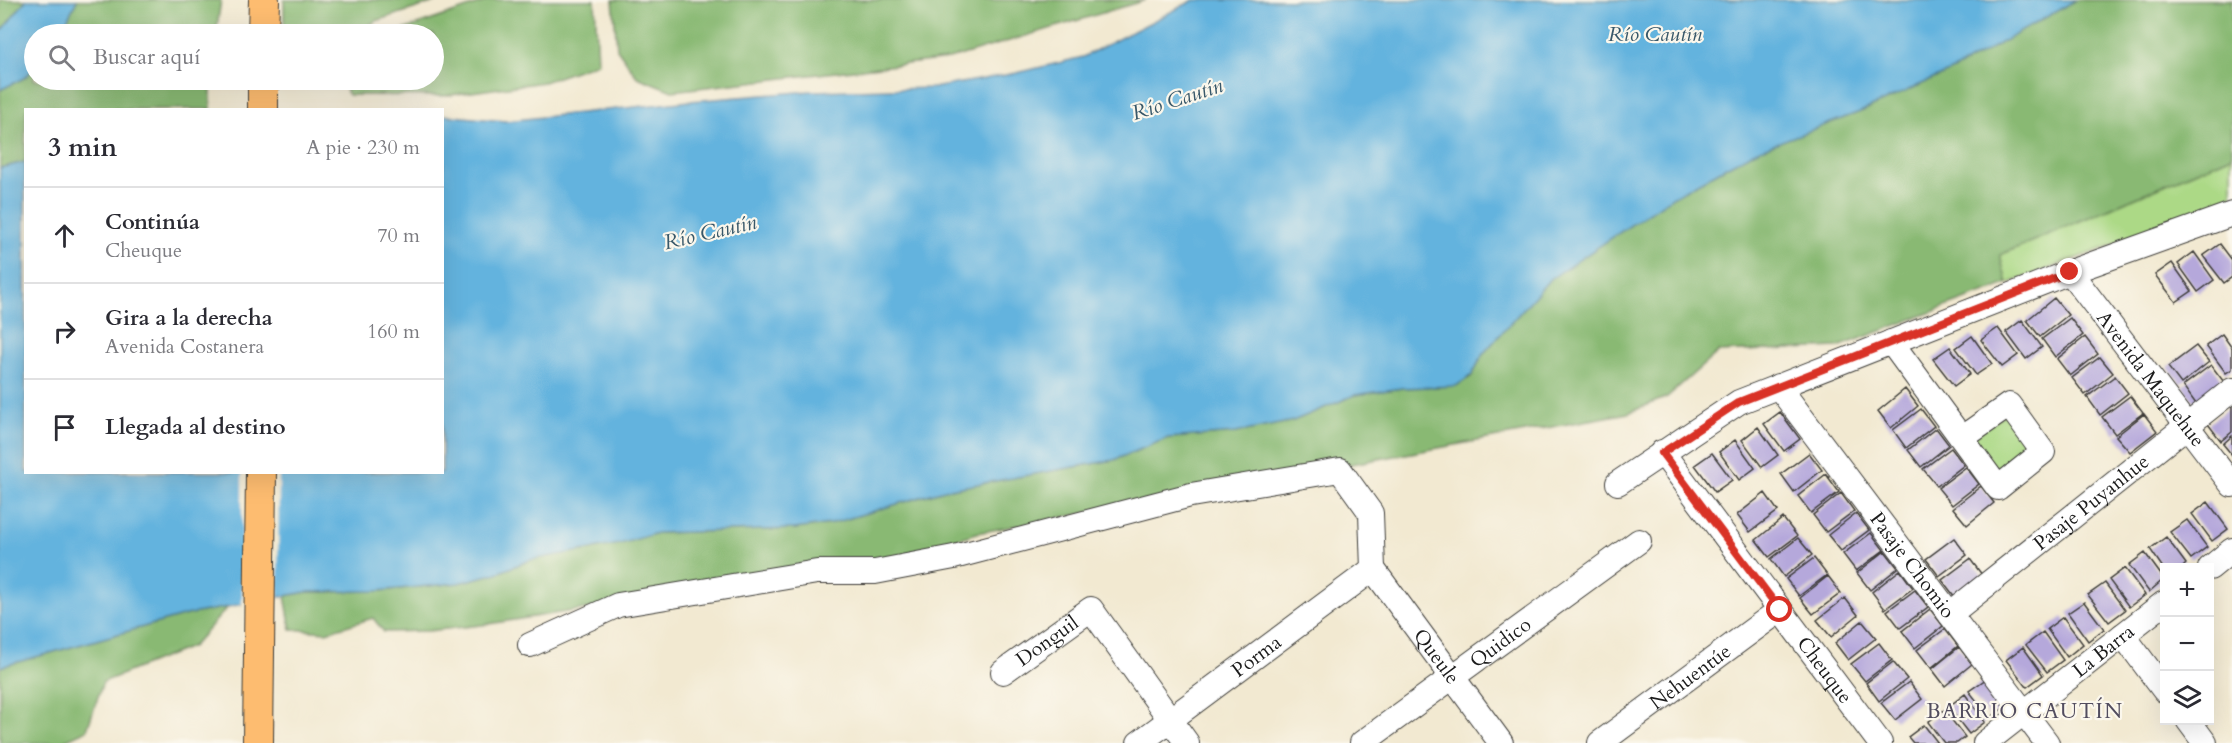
<!DOCTYPE html>
<html lang="es">
<meta charset="utf-8">
<style>
:root{--surface:#fff;--page:#f7f7f7;--text:#2b2b33;--muted:#7c7c81;--line:#e1e1e2}
body{margin:0;font-family:Cardo,serif;background:var(--page);color:var(--text)}
.controls{position:absolute;right:18px;bottom:18px;display:grid;overflow:hidden;border-radius:0px;box-shadow:0 6px 24px #0002}
.controls button{width:54px;height:54px;display:grid;place-items:center;padding:0;border:0;border-bottom:2px solid var(--line);background:var(--surface);color:var(--text);font:30px sans-serif}
.stop{position:absolute;width:18px;height:18px;margin:-14px;border:4px solid #d93025;border-radius:50%;background:#fff}
.stop.end{background:#d93025;border-color:#fff;box-shadow:0 2px 6px #0008}
.list{margin:0;padding:0;list-style:none}
h2{display:flex;justify-content:space-between;align-items:center;height:78px;margin:0;padding:0 24px;font-size:26px}
h2 small{font-size:20px;font-weight:400;color:var(--muted)}
.list li{display:grid;grid-template-columns:39px 1fr auto;gap:18px;align-items:center;box-sizing:border-box;height:96px;padding:0 24px;border-top:2px solid var(--line)}
.list b{display:block;font-size:22px;white-space:nowrap}
.list p{margin:0;font-size:20px;white-space:nowrap;color:var(--muted)}
.list em{font-size:20px;font-style:normal;color:var(--muted)}
.icon{flex:none;width:33px;height:33px;fill:none;stroke:currentColor;stroke-width:2;stroke-linecap:round;stroke-linejoin:round}
.map{position:relative;flex:none;width:2232px;height:743px;overflow:hidden}
.search{position:absolute;background:var(--surface);box-shadow:0 6px 24px #0002;left:24px;top:24px;width:420px;height:66px;display:flex;align-items:center;gap:15px;box-sizing:border-box;padding:0 21px;border-radius:33px;color:var(--muted);font-size:22px}
.panel{position:absolute;background:var(--surface);box-shadow:0 6px 24px #0002;left:24px;top:108px;width:420px;height:366px;border-radius:0px}
.map>svg:first-child{display:block}
.green{fill:#acd986;stroke:#647a51;stroke-width:1.5}
.forest{fill:#89b973;stroke:#526a48;stroke-width:1.5}
.water{fill:#63b3de;stroke:#40687d;stroke-width:1.5}
.pier{fill:#f2e9d1}
.building{fill:#b5a8db}
.lines{fill:none;stroke-linecap:round;stroke-linejoin:round}
.minor-casing{stroke:#3c3b37;stroke-width:26}
.major-casing{stroke:#3c3b37;stroke-width:32}
.minor{stroke:#fff;stroke-width:24}
.major{stroke:#fdbc6f;stroke-width:30}
.route{stroke:#d93025;stroke-width:8}
.labels{text-anchor:middle;stroke-width:4.5;stroke-linejoin:round;paint-order:stroke}
.street-label{font-size:20px;fill:#1c1c1c;stroke:#fbf7ec}
.water-label{font-size:21px;font-style:italic;fill:#38586a;stroke:#fbf7ec}
.neighbourhood-label{font-size:21px;letter-spacing:1.5px;fill:#524d5f;stroke:#fbf7ec}
</style>
<div class="map">
<svg width="2232" height="743" viewBox="0 0 2232 743">
<rect width="100%" height="100%" fill="#fbf7ec"/>
<filter id="ink" filterUnits="userSpaceOnUse"><feTurbulence type="fractalNoise" baseFrequency=".0167" numOctaves="2"/><feDisplacementMap in="SourceGraphic" scale="12" xChannelSelector="R" yChannelSelector="G"/><feConvolveMatrix kernelMatrix="1 2 1 2 8 2 1 2 1" color-interpolation-filters="sRGB"/></filter>
<filter id="wash" filterUnits="userSpaceOnUse"><feTurbulence type="fractalNoise" baseFrequency=".008" numOctaves="4" result="noise"/><feDisplacementMap in="SourceGraphic" scale="24" xChannelSelector="R" yChannelSelector="G"/><feGaussianBlur stdDeviation="1.35" result="paint"/><feColorMatrix in="noise" values="0 0 0 0 0 0 0 0 0 0 0 0 0 0 0 0 0 1.4 0 .05"/><feComposite in="paint" operator="in"/></filter>
<g filter="url(#wash)">
<rect width="100%" height="100%" fill="#f2e9d1"/>
<path class="green" d="M 2232,156 L 2232,201 L 2007,284 L 2000,255 Z
M 2008,411 L 2038,452 L 1998,483 L 1968,441 Z"/>
<path class="forest" d="M 0,0 L 26,0 L 0,33 Z
M 77,0 L 221,0 L 216,34 L 60,34 Z
M 284,0 L 442,0 L 376,21 L 355,34 L 284,34 Z
M 490,0 L 595,0 L 598,63 L 544,82 L 443,96 L 348,95 L 342,80 L 434,80 L 434,34 L 391,34 Z
M 613,0 L 1146,0 L 949,59 L 672,91 L 637,77 L 617,49 Z
M 2076,0 L 2232,0 L 2232,156 L 2000,255 L 2007,284 L 1838,347 L 1718,352 L 1667,397 L 1628,413 L 977,533 L 872,565 L 482,625 L 428,631 L 384,632 L 373,618 L 326,632 L 291,629 L 285,596 L 307,592 L 378,591 L 458,583 L 497,573 L 530,560 L 557,553 L 591,550 L 657,533 L 795,529 L 830,524 L 944,490 L 1114,460 L 1168,438 L 1236,433 L 1293,421 L 1355,395 L 1402,388 L 1456,386 L 1472,376 L 1483,354 L 1549,280 L 1674,196 L 1755,151 L 1860,112 L 1955,69 Z
M 34,68 L 34,80 L 211,80 L 211,109 L 26,110 L 25,162 L 0,168 L 0,90 L 24,78 Z
M 228,607 L 193,646 L 103,682 L 87,730 L 59,743 L 0,743 L 0,667 L 186,615 Z"/>
<path class="water" d="M 26,0 L 77,0 L 60,34 L 34,34 L 34,68 L 24,78 L 0,90 L 0,33 Z
M 1194,0 L 2076,0 L 1955,69 L 1860,112 L 1755,151 L 1674,196 L 1549,280 L 1483,354 L 1472,375 L 1456,386 L 1402,388 L 1355,395 L 1293,421 L 1236,433 L 1168,438 L 1114,460 L 944,490 L 830,524 L 795,529 L 657,533 L 620,544 L 530,560 L 497,573 L 458,583 L 378,591 L 306,592 L 186,615 L 0,667 L 0,168 L 25,162 L 26,472 L 442,472 L 443,115 L 506,121 L 690,101 L 811,91 L 933,88 L 1017,73 L 1083,57 Z"/>
<path class="pier" d="M 242,473 L 279,473 L 278,601 L 242,607 Z"/>
<g id="blocks">
<path class="building" d="M 2220,244 L 2232,260 L 2232,277 L 2224,283 L 2203,256 Z
M 2194,252 L 2214,280 L 2198,292 L 2178,264 Z
M 2172,263 L 2192,291 L 2176,302 L 2155,275 Z
M 2054,298 L 2068,315 L 2040,337 L 2027,320 Z
M 2070,318 L 2083,335 L 2055,357 L 2042,339 Z
M 2022,320 L 2042,347 L 2026,359 L 2006,332 Z
M 1998,328 L 2018,355 L 2002,367 L 1981,340 Z
M 2222,334 L 2232,348 L 2232,369 L 2226,373 L 2206,346 Z
M 1972,336 L 1992,364 L 1976,375 L 1956,348 Z
M 2085,337 L 2098,354 L 2070,376 L 2057,359 Z
M 2196,346 L 2209,362 L 2181,384 L 2168,367 Z
M 1950,347 L 1970,374 L 1954,386 L 1933,359 Z
M 2100,357 L 2113,373 L 2085,395 L 2072,378 Z
M 2211,365 L 2224,382 L 2196,404 L 2183,386 Z
M 2115,376 L 2128,393 L 2100,415 L 2087,397 Z
M 1905,389 L 1918,406 L 1891,428 L 1878,411 Z
M 2130,396 L 2143,413 L 2115,434 L 2102,417 Z
M 2232,405 L 2232,432 L 2221,441 L 2208,424 Z
M 1921,409 L 1934,426 L 1906,448 L 1893,430 Z
M 1780,412 L 1800,439 L 1784,451 L 1764,424 Z
M 2144,414 L 2157,431 L 2130,452 L 2116,436 Z
M 1758,427 L 1778,455 L 1762,467 L 1742,440 Z
M 1936,428 L 1949,445 L 1921,467 L 1908,450 Z
M 2232,436 L 2232,455 L 2223,444 Z
M 1735,440 L 1755,468 L 1739,480 L 1719,452 Z
M 1951,448 L 1964,465 L 1937,486 L 1923,469 Z
M 1712,453 L 1732,480 L 1715,492 L 1695,465 Z
M 1809,453 L 1822,470 L 1794,492 L 1781,474 Z
M 1966,467 L 1979,484 L 1952,505 L 1938,488 Z
M 1826,474 L 1839,492 L 1811,513 L 1798,496 Z
M 1981,486 L 1994,503 L 1967,525 L 1953,508 Z
M 1765,493 L 1778,511 L 1750,532 L 1737,515 Z
M 1841,493 L 1854,511 L 1826,532 L 1813,515 Z
M 2208,502 L 2228,529 L 2212,541 L 2192,514 Z
M 1856,513 L 1869,530 L 1841,551 L 1828,535 Z
M 1783,518 L 1797,536 L 1769,557 L 1756,540 Z
M 2187,520 L 2207,547 L 2191,559 L 2170,532 Z
M 1871,533 L 1884,550 L 1856,571 L 1843,554 Z
M 2166,537 L 2186,564 L 2182,568 L 2163,568 L 2150,549 Z
M 1798,538 L 1812,555 L 1784,577 L 1771,559 Z
M 1954,538 L 1967,555 L 1939,576 L 1926,559 Z
M 1885,551 L 1898,568 L 1870,590 L 1857,573 Z
M 2145,553 L 2164,579 L 2149,592 L 2129,565 Z
M 1814,558 L 1827,575 L 1799,596 L 1786,579 Z
M 1970,559 L 1983,576 L 1955,597 L 1942,580 Z
M 2125,568 L 2145,595 L 2129,607 L 2109,580 Z
M 1900,570 L 1913,588 L 1885,609 L 1872,592 Z
M 1828,576 L 1841,593 L 1813,614 L 1800,598 Z
M 2105,583 L 2125,610 L 2109,622 L 2088,595 Z
M 1915,590 L 1928,607 L 1900,628 L 1887,611 Z
M 1845,598 L 1858,615 L 1831,637 L 1817,620 Z
M 2084,602 L 2104,629 L 2088,641 L 2068,613 Z
M 1930,609 L 1943,626 L 1915,648 L 1902,631 Z
M 2063,617 L 2083,644 L 2067,657 L 2047,629 Z
M 1862,621 L 1876,638 L 1848,660 L 1835,643 Z
M 1945,629 L 1958,646 L 1931,668 L 1917,650 Z
M 2043,632 L 2063,660 L 2047,672 L 2026,645 Z
M 1879,643 L 1892,660 L 1865,681 L 1851,664 Z
M 1959,647 L 1972,664 L 1945,686 L 1932,669 Z
M 2023,647 L 2043,675 L 2027,687 L 2006,660 Z
M 1893,662 L 1907,679 L 1879,701 L 1866,683 Z
M 1986,679 L 2006,706 L 1990,718 L 1969,691 Z
M 1909,682 L 1922,699 L 1895,720 L 1881,703 Z
M 1965,694 L 1985,722 L 1969,734 L 1948,707 Z
M 1944,710 L 1965,737 L 1957,743 L 1944,743 L 1928,722 Z
M 1924,725 L 1938,743 L 1913,743 L 1908,737 Z"/>
</g>
</g>
<g filter="url(#ink)">
<use href="#blocks" fill-opacity="0" stroke="#3c3b37" stroke-width="1.5"/>
<g class="lines">
<defs>
<g id="minor">
<path id="s1" d="M 2070,272 L 2232,485"/>
<path d="M 1891,342 L 1998,488 L 2043,452 L 2009,405 L 1962,438"/>
<path id="s2" d="M 1778,386 L 2047,743"/>
<path id="s3" d="M 1662,452 L 1880,743"/>
<path d="M 1618,483 L 1739,402 L 2070,272 L 2232,214"/>
<path d="M 2210,568 L 2232,550"/>
<path id="s4" d="M 1373,569 L 1501,743"/>
<path id="s5" d="M 1950,614 L 2232,390"/>
<path d="M 2123,635 L 2164,690"/>
<path d="M 530,645 L 618,605 L 817,572 L 875,572 L 954,557 L 1191,495 L 1340,470 L 1371,513 L 1373,569"/>
<path id="s6" d="M 1003,672 L 1091,609 L 1187,743"/>
<path d="M 2188,720 L 2205,743"/>
<path id="s7" d="M 1139,743 L 1373,569"/>
<path id="s8" d="M 1362,743 L 1639,541"/>
<path id="s9" d="M 1600,743 L 1780,610"/>
<path id="s10" d="M 1985,743 L 2164,603"/>
</g>
<path id="major" d="M 263,34 L 264,0
M 263,110 L 263,80
M 258,743 L 261,472"/>
</defs>
<use href="#minor" class="minor-casing"/>
<use href="#major" class="major-casing"/>
<use href="#minor" class="minor"/>
<use href="#major" class="major"/>
</g>
</g>
<g class="lines" filter="url(#ink)">
<path class="route" d="M 1780,610 L 1662,453 L 1739,402 L 2070,272"/>
</g>
<g class="labels">
<g class="street-label">
<text dy="7" stroke="none"><textPath href="#s1" startOffset="134">Avenida Maquehue</textPath></text>
<text dy="7" stroke="none"><textPath href="#s5" startOffset="180">Pasaje Puyanhue</textPath></text>
<text dy="7" stroke="none"><textPath href="#s2" startOffset="224">Pasaje Chomio</textPath></text>
<text dy="7" stroke="none"><textPath href="#s6" startOffset="54">Donguil</textPath></text>
<text dy="7" stroke="none"><textPath href="#s8" startOffset="171">Quidico</textPath></text>
<text dy="7" stroke="none"><textPath href="#s10" startOffset="150">La Barra</textPath></text>
<text dy="7" stroke="none"><textPath href="#s7" startOffset="146">Porma</textPath></text>
<text dy="7" stroke="none"><textPath href="#s4" startOffset="108">Queule</textPath></text>
<text dy="7" stroke="none"><textPath href="#s3" startOffset="272">Cheuque</textPath></text>
<text dy="7" stroke="none"><textPath href="#s9" startOffset="112">Nehuentúe</textPath></text>
</g>
<g class="water-label">
<text x="1655" y="41">Río Cautín</text>
<text transform="translate(1177 99) rotate(-18)" y="7">Río Cautín</text>
<text transform="translate(710 232) rotate(-13)" y="7">Río Cautín</text>
</g>
<g class="neighbourhood-label">
<text x="2025" y="718">BARRIO CAUTÍN</text>
</g>
</g>
</svg>
<div class="controls">
<button>+</button>
<button>−</button>
<button><svg class="icon" aria-label="layers" viewBox="0 0 24 24"><path d="M12 4l9 5-9 5-9-5zM3 14l9 5 9-5"/></svg></button>
</div>
<div class="stop" style="left:1780px;top:610px"></div>
<div class="stop end" style="left:2070px;top:272px"></div>
<div class="search"><svg class="icon" aria-label="search" viewBox="0 0 24 24"><circle cx="10" cy="10" r="6"/><path d="M15 15l6 6"/></svg>Buscar aquí</div>
<section class="panel">
<h2>3 min<small>A pie · 230 m</small></h2>
<ul class="list">
<li><svg class="icon" aria-label="ahead" viewBox="0 0 24 24"><path d="M12 20V5M6 11l6-6 6 6"/></svg><div><b>Continúa</b><p>Cheuque</p></div><em>70 m</em></li>
<li><svg class="icon" aria-label="right" viewBox="0 0 24 24"><path d="M7 20v-9h11M14 6l5 5-5 5"/></svg><div><b>Gira a la derecha</b><p>Avenida Costanera</p></div><em>160 m</em></li>
<li><svg class="icon" aria-label="arrive" viewBox="0 0 24 24"><path d="M6 21V4h12l-3 4 3 4H6"/></svg><div><b>Llegada al destino</b></div></li>
</ul>
</section>
</div>
